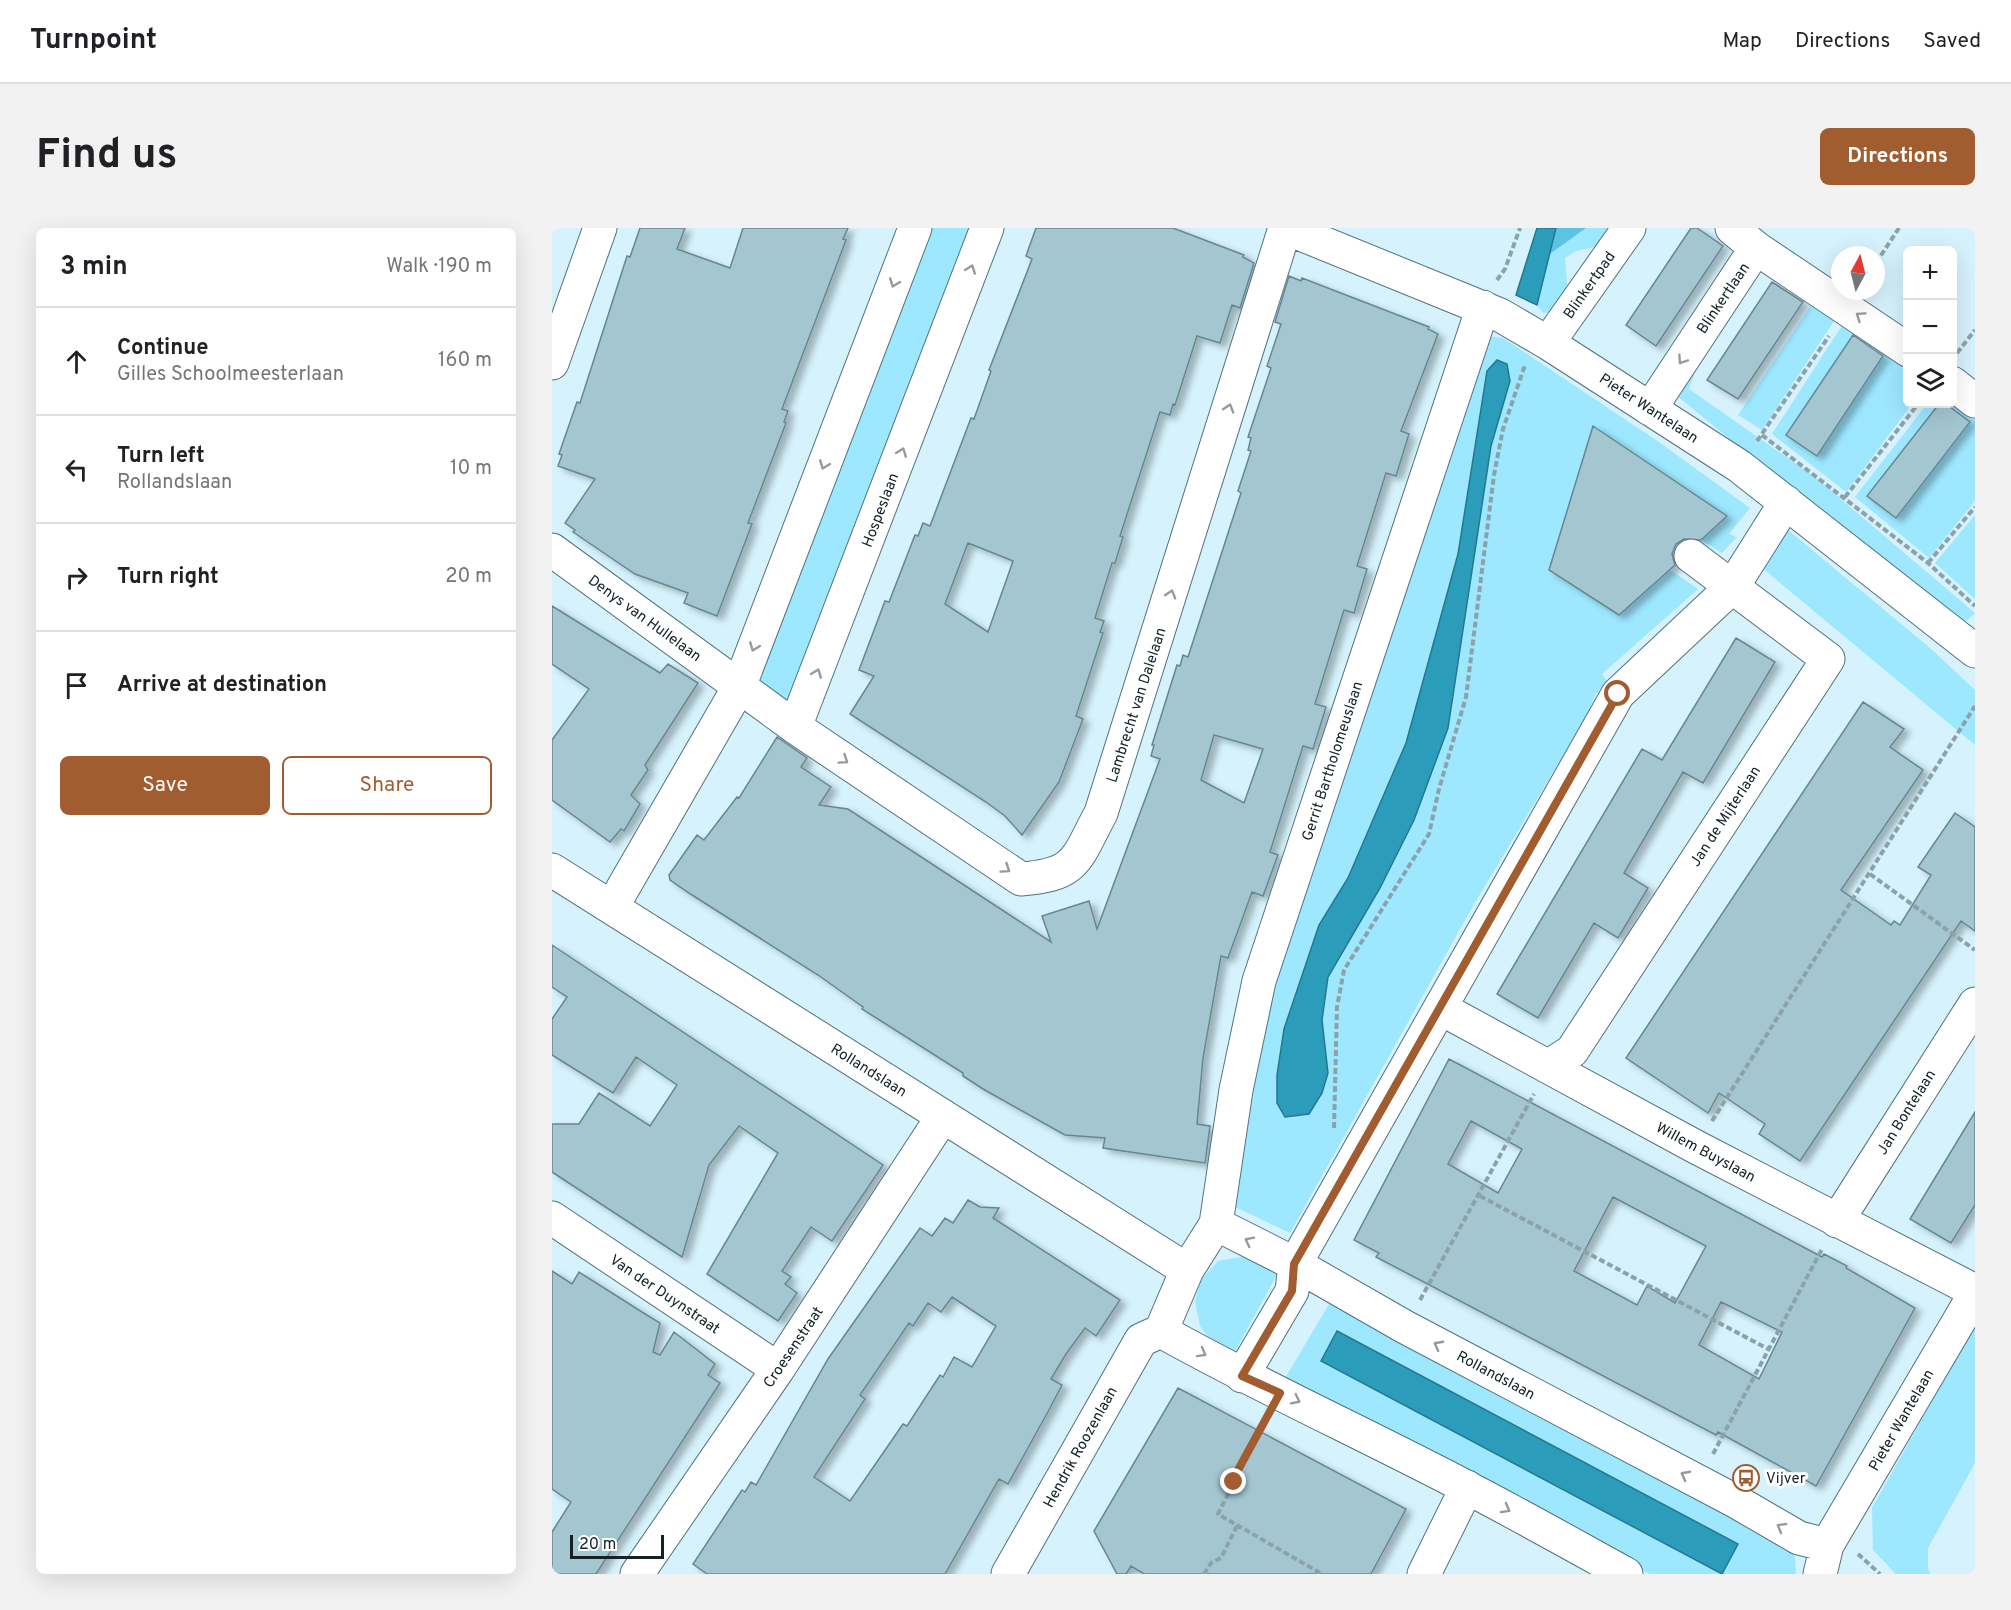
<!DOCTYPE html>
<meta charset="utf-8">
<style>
:root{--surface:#fff;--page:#f2f2f2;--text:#202124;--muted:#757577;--line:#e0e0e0;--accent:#a15d2f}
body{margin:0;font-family:Overpass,sans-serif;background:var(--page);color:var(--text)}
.controls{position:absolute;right:18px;top:18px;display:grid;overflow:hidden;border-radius:9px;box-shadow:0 6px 24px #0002}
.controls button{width:54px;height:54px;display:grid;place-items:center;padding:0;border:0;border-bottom:2px solid var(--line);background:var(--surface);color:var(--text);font:30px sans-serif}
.compass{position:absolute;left:1279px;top:18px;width:54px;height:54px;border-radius:50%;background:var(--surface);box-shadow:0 6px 24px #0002;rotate:7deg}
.scale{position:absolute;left:18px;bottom:15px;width:94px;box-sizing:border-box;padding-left:6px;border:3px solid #142125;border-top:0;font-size:16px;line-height:21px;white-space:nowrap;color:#142125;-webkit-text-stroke:4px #fff;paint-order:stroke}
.stop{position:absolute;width:18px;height:18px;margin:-14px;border:4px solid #a15d2f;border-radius:50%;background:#fff}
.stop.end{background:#a15d2f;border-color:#fff;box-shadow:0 2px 6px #0008}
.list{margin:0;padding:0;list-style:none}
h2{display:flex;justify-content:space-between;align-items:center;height:78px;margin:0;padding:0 24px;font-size:26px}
h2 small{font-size:20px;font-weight:400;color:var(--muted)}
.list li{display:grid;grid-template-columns:39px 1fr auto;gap:18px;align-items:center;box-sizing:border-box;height:108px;padding:0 24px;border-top:2px solid var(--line)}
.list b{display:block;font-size:22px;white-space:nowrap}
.list p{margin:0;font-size:20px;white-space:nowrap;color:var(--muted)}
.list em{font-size:20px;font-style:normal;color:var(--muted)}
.actions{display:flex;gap:12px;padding:18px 24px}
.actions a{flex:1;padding:14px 0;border:2px solid var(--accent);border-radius:9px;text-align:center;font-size:21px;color:var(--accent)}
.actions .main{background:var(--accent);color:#fff}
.icon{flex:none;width:33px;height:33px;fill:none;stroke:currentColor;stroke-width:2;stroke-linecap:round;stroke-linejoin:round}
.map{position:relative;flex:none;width:1423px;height:1346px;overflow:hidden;border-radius:9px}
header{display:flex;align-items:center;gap:36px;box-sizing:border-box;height:84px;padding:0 30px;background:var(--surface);border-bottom:2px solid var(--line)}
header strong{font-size:28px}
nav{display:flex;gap:33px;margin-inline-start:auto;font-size:21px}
.intro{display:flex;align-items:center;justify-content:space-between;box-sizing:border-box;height:144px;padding:0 36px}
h1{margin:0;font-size:42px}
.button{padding:15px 27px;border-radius:9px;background:var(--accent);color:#fff;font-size:21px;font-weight:700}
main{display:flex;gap:36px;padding:0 36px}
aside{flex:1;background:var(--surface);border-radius:9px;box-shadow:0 6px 24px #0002}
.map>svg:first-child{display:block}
.green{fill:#9de7ff;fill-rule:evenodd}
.forest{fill:#5ac4e3}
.water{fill:#2b9dbb;stroke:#24788e;stroke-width:1.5}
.building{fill:#a3c6d1;stroke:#668792;stroke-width:1.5;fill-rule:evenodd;filter:url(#shadow)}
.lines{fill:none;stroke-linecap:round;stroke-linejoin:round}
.minor-casing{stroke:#52727c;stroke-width:35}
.path{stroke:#8ca2aa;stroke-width:4;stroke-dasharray:6 3;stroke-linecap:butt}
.minor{stroke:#fff;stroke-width:33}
.oneway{stroke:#959b9d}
.route{stroke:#a15d2f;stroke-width:8}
.labels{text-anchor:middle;stroke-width:6;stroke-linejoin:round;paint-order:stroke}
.street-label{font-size:15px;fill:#142125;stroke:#fff}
.poi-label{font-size:15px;fill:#142125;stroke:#fff;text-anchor:start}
</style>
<header>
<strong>Turnpoint</strong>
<nav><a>Map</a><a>Directions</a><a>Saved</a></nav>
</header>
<div class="intro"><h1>Find us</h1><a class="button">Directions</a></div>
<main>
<aside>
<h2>3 min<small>Walk · 190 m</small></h2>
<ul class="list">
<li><svg class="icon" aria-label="ahead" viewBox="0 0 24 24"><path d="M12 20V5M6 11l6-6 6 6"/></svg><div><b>Continue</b><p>Gilles Schoolmeesterlaan</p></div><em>160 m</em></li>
<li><svg class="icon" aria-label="left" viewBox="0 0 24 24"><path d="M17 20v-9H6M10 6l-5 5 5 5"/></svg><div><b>Turn left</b><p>Rollandslaan</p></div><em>10 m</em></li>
<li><svg class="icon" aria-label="right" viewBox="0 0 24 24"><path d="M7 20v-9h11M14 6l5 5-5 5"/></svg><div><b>Turn right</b></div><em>20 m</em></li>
<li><svg class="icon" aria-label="arrive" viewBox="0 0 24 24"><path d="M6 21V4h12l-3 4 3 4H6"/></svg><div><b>Arrive at destination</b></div></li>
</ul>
<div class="actions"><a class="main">Save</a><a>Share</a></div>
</aside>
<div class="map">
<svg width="1423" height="1346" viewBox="0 0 1423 1346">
<defs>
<filter id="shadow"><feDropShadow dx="6" dy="4" stdDeviation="3" flood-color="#0004"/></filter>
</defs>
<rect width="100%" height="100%" fill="#d6f2fc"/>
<path class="green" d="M 370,0 L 423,0 L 238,474 L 205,451 Z
M 1034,0 L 1063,0 L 1046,18 L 1024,23 L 1013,30 L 1016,69 L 1007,84 L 991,85 L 985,77 L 998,26 Z
M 1262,73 L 1286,87 L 1210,202 L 1186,187 Z
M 1293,93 L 1355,138 L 1356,176 L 1360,176 L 1294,264 L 1220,206 Z
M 934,108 L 951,110 L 1104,212 L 1198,280 L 1177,306 L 1185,309 L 1170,325 L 1131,301 L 1108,335 L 1146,361 L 1050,446 L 1055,453 L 1043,467 L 1036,486 L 921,678 L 738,1005 L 681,978 L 706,789 ZM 935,143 L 958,153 L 939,218 L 896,500 L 862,592 L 828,660 L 775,749 L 770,792 L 776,845 L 770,865 L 725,875 L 725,847 L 732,801 L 767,697 L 796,650 L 854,515 L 892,385 L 906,326 Z
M 1144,141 L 1137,161 L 1264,250 L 1423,385 L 1413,394 L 1207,235 L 1124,167 L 1134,148 Z
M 1401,173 L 1423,191 L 1423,273 L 1377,330 L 1303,269 L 1375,176 L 1400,176 Z
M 1423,287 L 1423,371 L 1383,335 Z
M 1230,297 L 1378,420 L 1423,462 L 1423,517 L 1203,334 Z
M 689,1029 L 703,1030 L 728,1041 L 681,1127 L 659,1113 L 648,1098 L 643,1073 L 649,1052 L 666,1033 Z
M 783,1066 L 1231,1310 L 1243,1329 L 1244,1346 L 1170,1346 L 1185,1316 L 786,1103 L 770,1134 L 1168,1346 L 1098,1346 L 732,1152 Z
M 1423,1097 L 1423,1235 L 1376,1320 L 1376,1341 L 1379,1346 L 1344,1346 L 1321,1322 L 1320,1280 Z"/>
<path class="forest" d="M 1004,0 L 1034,0 L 998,26 Z"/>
<path class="water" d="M 985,0 L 1004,0 L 985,77 L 964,67 Z
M 945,132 L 955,136 L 958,153 L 939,218 L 896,500 L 862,592 L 828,660 L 776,749 L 770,792 L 776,845 L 770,865 L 757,886 L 733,889 L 725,875 L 725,847 L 732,801 L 767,697 L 796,650 L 854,515 L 906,326 L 935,143 Z
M 785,1103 L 1186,1316 L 1170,1346 L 769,1133 Z"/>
<path class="building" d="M 88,0 L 133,0 L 125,21 L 178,40 L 191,0 L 296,0 L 291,11 L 294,12 L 230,181 L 236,183 L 232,194 L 234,195 L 196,295 L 200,296 L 165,388 L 132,375 L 136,365 L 83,346 L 21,304 L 23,302 L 13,295 L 43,251 L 6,238 L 10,227 L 7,226 L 25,174 L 28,175 L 75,28 L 78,29 Z
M 484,0 L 621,0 L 692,27 L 691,29 L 702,35 L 688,80 L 680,77 L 668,115 L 645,108 L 623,177 L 621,176 L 618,187 L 608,184 L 568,308 L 571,309 L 563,335 L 560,335 L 543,390 L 552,393 L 548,404 L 551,405 L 524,488 L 531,491 L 507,554 L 470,607 L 453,588 L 434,574 L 298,486 L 322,448 L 307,442 L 333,373 L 337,374 L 363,307 L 366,308 L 371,295 L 378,298 L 419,190 L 422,191 L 439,143 L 437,142 L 480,31 L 474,28 ZM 416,315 L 461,333 L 436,404 L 393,376 Z
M 1139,0 L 1145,0 L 1171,18 L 1104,118 L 1074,97 Z
M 737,48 L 749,53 L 750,50 L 851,89 L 877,99 L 876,101 L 886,106 L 849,203 L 857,206 L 844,248 L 834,245 L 805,338 L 815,341 L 802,385 L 792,382 L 763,476 L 774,479 L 761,521 L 751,518 L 718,624 L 726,627 L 711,668 L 700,664 L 676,730 L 669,728 L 651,830 L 645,896 L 658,898 L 653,935 L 551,920 L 553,910 L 513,907 L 431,861 L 411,848 L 411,845 L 310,781 L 311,779 L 266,747 L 140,667 L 118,652 L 117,647 L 145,607 L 152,612 L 185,569 L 187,570 L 225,509 L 255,530 L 249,539 L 279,559 L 267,577 L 296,581 L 499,714 L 490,688 L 537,673 L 545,701 L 608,531 L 599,528 L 602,517 L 600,517 L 625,437 L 628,438 L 631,427 L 636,429 L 689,265 L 686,263 L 699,223 L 696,222 L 699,210 L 696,209 L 719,140 L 715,138 L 729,96 L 723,94 ZM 662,507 L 711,521 L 692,575 L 649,552 Z
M 1220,54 L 1251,74 L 1186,171 L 1155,152 Z
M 1301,107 L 1331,128 L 1265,228 L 1234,207 Z
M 1387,176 L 1394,176 L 1418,194 L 1344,290 L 1315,268 Z
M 1041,198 L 1175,288 L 1149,312 L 1132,311 L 1124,316 L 1120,326 L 1123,337 L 1067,387 L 997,342 Z
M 0,378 L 108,445 L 116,436 L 146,455 L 93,537 L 96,542 L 79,567 L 88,576 L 72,603 L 69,601 L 58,614 L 0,572 L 0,512 L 37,461 L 0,436 Z
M 1184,410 L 1223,434 L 1151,555 L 1131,544 L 1072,645 L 1096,660 L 1066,710 L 1042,695 L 986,790 L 945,766 L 1090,521 L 1110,532 Z
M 1311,474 L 1352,501 L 1338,519 L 1371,542 L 1289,662 L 1339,697 L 1342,693 L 1348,697 L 1379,647 L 1366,639 L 1403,585 L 1423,599 L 1423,703 L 1409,693 L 1248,933 L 1207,906 L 1213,896 L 1167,865 L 1156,885 L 1074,830 Z
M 0,717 L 331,937 L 280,1013 L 259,999 L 230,1043 L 239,1049 L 233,1056 L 245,1065 L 226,1093 L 155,1046 L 226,925 L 187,898 L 157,937 L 130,1029 L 0,944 L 0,896 L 27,896 L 47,865 L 98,898 L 125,857 L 84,829 L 61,865 L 0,827 L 0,791 L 15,769 L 0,759 Z
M 897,831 L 1270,1029 L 1272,1026 L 1295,1038 L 1294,1040 L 1363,1080 L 1264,1258 L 1166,1204 L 1164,1207 L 824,1029 L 827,1025 L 802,1012 ZM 919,893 L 970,921 L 946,965 L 896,936 ZM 1061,969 L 1154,1018 L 1123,1075 L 1095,1058 L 1085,1077 L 1022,1043 ZM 1169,1074 L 1230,1104 L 1207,1151 L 1147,1117 Z
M 1423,884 L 1423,977 L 1399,1015 L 1358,991 Z
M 416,972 L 428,979 L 447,980 L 441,990 L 568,1072 L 544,1108 L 533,1100 L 514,1126 L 499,1151 L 510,1157 L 498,1180 L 456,1256 L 447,1251 L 393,1346 L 155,1346 L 141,1336 L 190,1262 L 193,1264 L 199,1254 L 204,1257 L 276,1131 L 368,1000 L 380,1008 L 393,990 L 401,995 ZM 400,1069 L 444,1098 L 420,1139 L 402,1129 L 391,1149 L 388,1147 L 355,1198 L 351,1196 L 298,1273 L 262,1249 L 313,1171 L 308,1167 L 357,1095 L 361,1098 L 376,1075 L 389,1084 Z
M 0,1043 L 20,1056 L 27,1044 L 90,1084 L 108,1095 L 101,1124 L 108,1127 L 122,1104 L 163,1136 L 156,1147 L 168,1155 L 44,1346 L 0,1346 L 0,1304 L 19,1274 L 0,1261 Z
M 626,1160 L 854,1281 L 819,1346 L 592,1346 L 579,1338 L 574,1346 L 565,1346 L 542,1303 Z"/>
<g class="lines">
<defs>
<path id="minor" d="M 734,0 L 948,87 L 996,115 L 1187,238 L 1423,423
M 1180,0 L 1204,20
M 996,115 L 1077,0
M 0,135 L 48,0
M 1400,155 L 1423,173
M 1098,181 L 1204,20 L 1356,122
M 0,322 L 243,499 L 469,651 C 526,647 524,631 549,585 L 733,0
M 243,499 L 435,0
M 0,642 L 635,1042
M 60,679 L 187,459 L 363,0
M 888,780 L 1144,919 L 1423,1063
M 996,839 L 1020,823 L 1276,431 L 1139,328
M 0,990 L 226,1141
M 1285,993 L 1423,776
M 664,996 L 684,862 L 707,753 L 931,79
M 609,1103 L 635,1042 L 664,996 L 743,1036 L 853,1099 L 1185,1274 L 1247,1310 L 1275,1317
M 609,1103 C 709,1159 813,1206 914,1259 C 968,1287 1021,1317 1074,1346
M 690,1148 L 740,1063 L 743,1036 L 1066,466 L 1181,358 L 1234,274
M 85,1346 L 226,1141 L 391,888
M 456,1346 L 589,1112 L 609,1103
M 872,1346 L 915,1259
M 1268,1346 L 1275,1317 L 1423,1066"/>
</defs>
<use href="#minor" class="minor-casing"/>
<path class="path" d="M 1324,35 L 1347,0
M 945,52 L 953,41 L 968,0
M 1405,125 L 1423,102
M 1210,207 L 1376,335 L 1423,378
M 1205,213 L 1277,108
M 1293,269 L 1366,176
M 1376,335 L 1423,279
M 1318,646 L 1423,722
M 1160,893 L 1423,478
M 782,900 L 785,779 L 792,742 L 877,606 L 887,561 L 914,469 L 942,247 L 951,201 L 973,137
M 928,968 L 1218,1122
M 868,1072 L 982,866
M 713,1193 L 666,1286 L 770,1346
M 1161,1226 L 1270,1021
M 1306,1326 L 1328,1346
M 652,1346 L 659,1335 L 669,1330 L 685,1298"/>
<use href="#minor" class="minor"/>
</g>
<defs><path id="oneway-chevron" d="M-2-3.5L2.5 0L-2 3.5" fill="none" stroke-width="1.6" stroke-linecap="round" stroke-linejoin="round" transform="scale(1.5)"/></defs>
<g class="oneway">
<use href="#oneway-chevron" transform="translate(419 41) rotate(-69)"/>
<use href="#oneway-chevron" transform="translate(342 55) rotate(111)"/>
<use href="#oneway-chevron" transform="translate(1308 88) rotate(-145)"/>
<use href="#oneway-chevron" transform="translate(1130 132) rotate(124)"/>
<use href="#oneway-chevron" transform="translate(677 180) rotate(-73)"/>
<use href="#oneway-chevron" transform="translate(350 224) rotate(-69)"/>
<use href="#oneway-chevron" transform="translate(272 237) rotate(111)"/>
<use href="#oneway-chevron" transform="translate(619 366) rotate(-73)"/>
<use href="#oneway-chevron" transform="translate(202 419) rotate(111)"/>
<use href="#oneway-chevron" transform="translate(265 445) rotate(-69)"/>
<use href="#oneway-chevron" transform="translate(292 532) rotate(34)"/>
<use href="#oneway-chevron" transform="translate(454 641) rotate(34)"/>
<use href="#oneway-chevron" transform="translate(697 1013) rotate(-153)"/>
<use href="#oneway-chevron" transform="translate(886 1117) rotate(-152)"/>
<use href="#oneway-chevron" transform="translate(650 1125) rotate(29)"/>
<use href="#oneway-chevron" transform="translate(744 1172) rotate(27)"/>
<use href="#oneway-chevron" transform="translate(1133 1247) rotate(-152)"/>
<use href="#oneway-chevron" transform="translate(954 1281) rotate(29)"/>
<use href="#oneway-chevron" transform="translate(1229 1299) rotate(-150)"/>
</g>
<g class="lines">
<path class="route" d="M 682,1254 L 686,1242 L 728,1165 L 690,1148 L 740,1063 L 742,1036 L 1066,466"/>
</g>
<defs>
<symbol id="bus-ring" viewBox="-11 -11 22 22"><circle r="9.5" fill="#fff" stroke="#a15d2f" stroke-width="1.5"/><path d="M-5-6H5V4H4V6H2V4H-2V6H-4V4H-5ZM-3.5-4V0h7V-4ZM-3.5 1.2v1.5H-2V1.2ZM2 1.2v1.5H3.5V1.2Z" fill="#a15d2f"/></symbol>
</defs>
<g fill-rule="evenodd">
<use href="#bus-ring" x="1179" y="1235" width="30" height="30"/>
</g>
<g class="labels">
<g class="street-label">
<text transform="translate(1037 57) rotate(-55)" y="5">Blinkertpad</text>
<text transform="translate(1171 70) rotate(-56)" y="5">Blinkertlaan</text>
<text transform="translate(1097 180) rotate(33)" y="5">Pieter Wantelaan</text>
<text transform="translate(328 282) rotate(-69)" y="5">Hospeslaan</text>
<text transform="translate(93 390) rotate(36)" y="5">Denys van Hullelaan</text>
<text transform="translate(584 477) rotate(-72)" y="5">Lambrecht van Dalelaan</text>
<text transform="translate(780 533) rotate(-72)" y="5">Gerrit Bartholomeuslaan</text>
<text transform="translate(1173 588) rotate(-57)" y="5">Jan de Mijterlaan</text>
<text transform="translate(317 842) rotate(32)" y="5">Rollandslaan</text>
<text transform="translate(1354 884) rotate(-58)" y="5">Jan Bontelaan</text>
<text transform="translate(1154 924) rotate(28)" y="5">Willem Buyslaan</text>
<text transform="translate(113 1066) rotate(34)" y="5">Van der Duynstraat</text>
<text transform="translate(241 1119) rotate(-56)" y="5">Croesenstraat</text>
<text transform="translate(944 1147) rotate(28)" y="5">Rollandslaan</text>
<text transform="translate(1349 1192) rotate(-60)" y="5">Pieter Wantelaan</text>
<text transform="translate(528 1219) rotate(-61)" y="5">Hendrik Roozenlaan</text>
</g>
<g class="poi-label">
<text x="1214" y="1255">Vijver</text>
</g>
</g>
</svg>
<div class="controls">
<button>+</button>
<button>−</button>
<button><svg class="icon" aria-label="layers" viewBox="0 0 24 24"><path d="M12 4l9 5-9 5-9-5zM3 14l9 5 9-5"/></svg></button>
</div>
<svg class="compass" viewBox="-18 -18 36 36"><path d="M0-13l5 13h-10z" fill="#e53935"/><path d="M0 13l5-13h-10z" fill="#757577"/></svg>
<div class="scale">20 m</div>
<div class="stop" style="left:1066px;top:466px"></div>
<div class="stop end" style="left:682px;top:1254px"></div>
</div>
</main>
